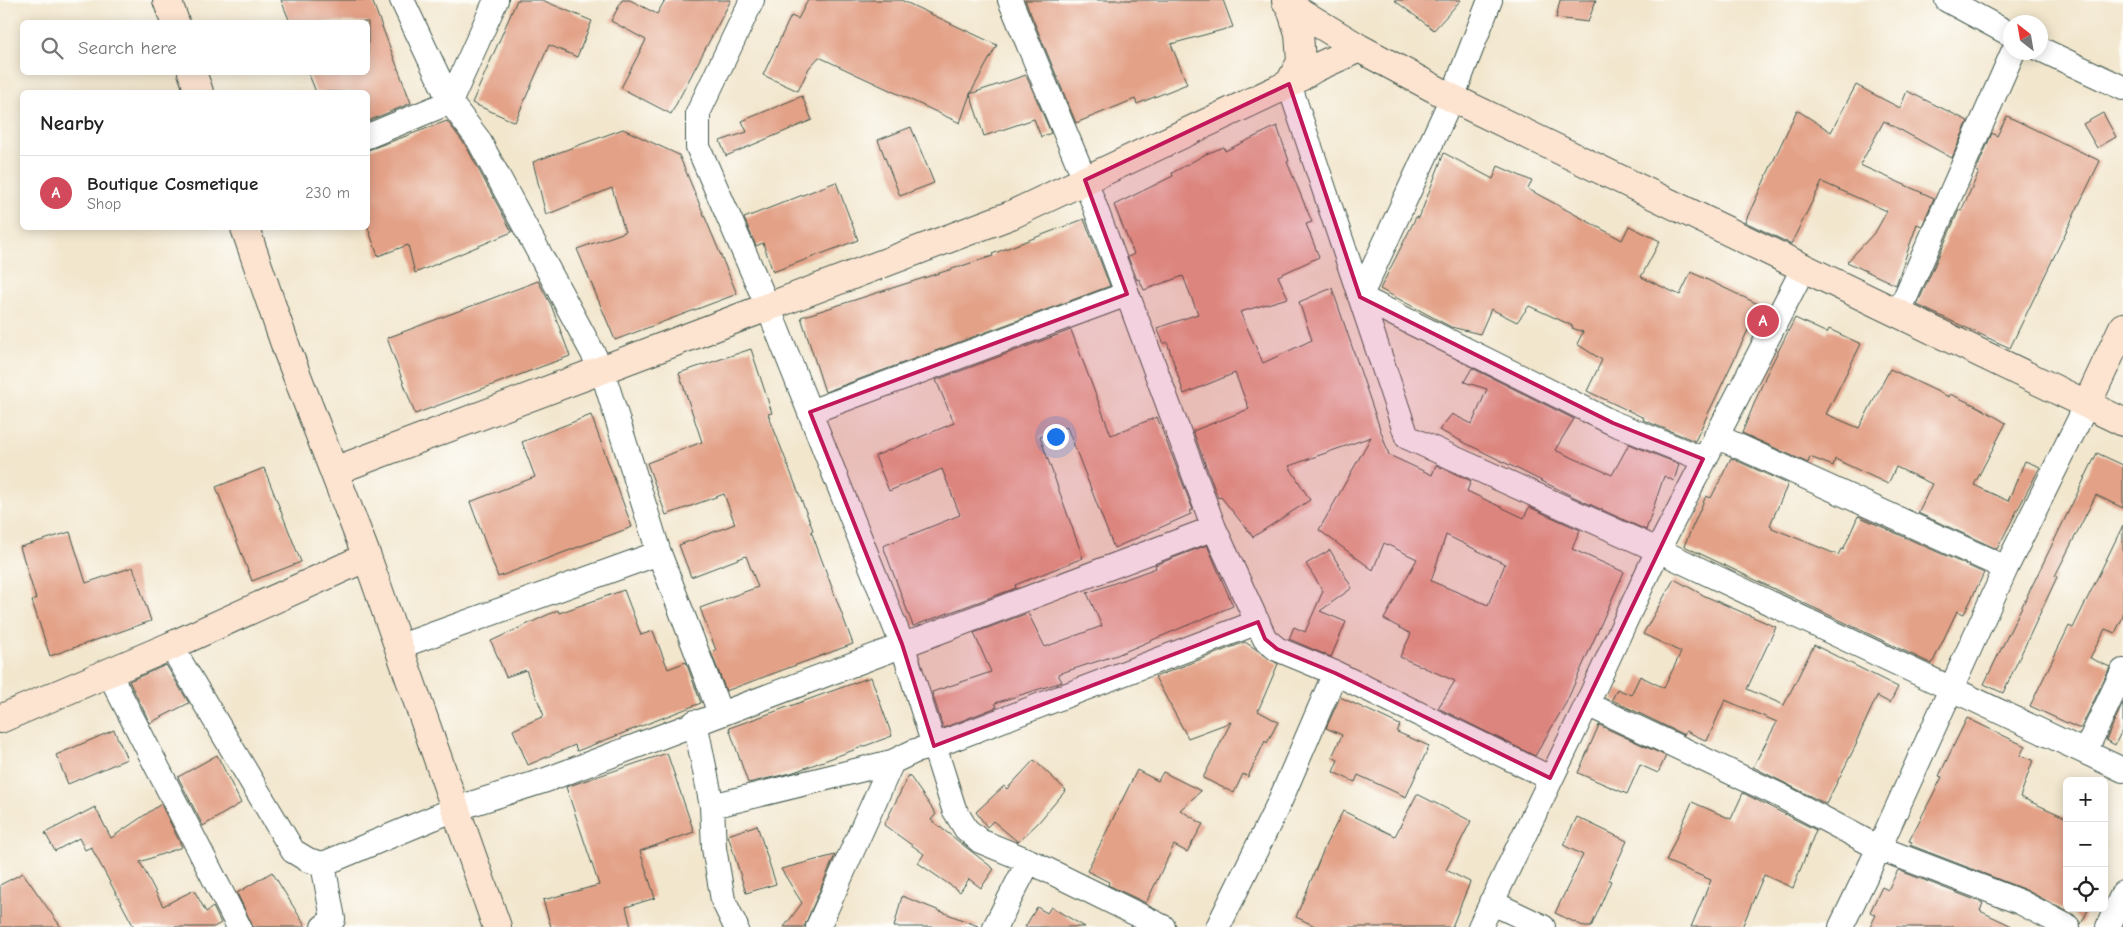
<!DOCTYPE html>
<meta charset="utf-8">
<style>
:root{--surface:#fff;--page:#f6f6f6;--text:#222;--muted:#767676;--line:#e0e0e0;--accent:#d1495b}
body{margin:0;font-family:"Comic Neue",sans-serif;background:var(--page);color:var(--text)}
.controls{position:absolute;right:15px;bottom:15px;display:grid;overflow:hidden;border-radius:8px;box-shadow:0 2px 12px #0003}
.controls button{width:45px;height:45px;display:grid;place-items:center;padding:0;border:0;border-bottom:1px solid var(--line);background:var(--surface);color:var(--text);font:25px sans-serif}
.compass{position:absolute;left:2003px;top:15px;width:45px;height:45px;border-radius:50%;background:var(--surface);box-shadow:0 2px 12px #0003;rotate:329deg}
.you{position:absolute;left:1055px;top:436px;width:18px;height:18px;margin:-12px;border:4px solid #fff;border-radius:50%;background:#1a73e8;box-shadow:0 0 0 8px #1a73e833}
.badge{display:grid;place-items:center;width:32px;height:32px;border-radius:50%;background:var(--accent);color:#fff;font-size:16px;font-weight:700}
.pin{position:absolute;translate:-50% -50%;border:2px solid #fff;box-shadow:0 1px 5px #0006}
.list{margin:0;padding:0;list-style:none}
h2{display:flex;justify-content:space-between;align-items:center;height:65px;margin:0;padding:0 20px;font-size:21px}
h2 small{font-size:16px;font-weight:400;color:var(--muted)}
.list li{display:grid;grid-template-columns:32px 1fr auto;gap:15px;align-items:center;box-sizing:border-box;height:75px;padding:0 20px;border-top:1px solid var(--line)}
.list b{display:block;font-size:19px;white-space:nowrap}
.list p{margin:0;font-size:16px;white-space:nowrap;color:var(--muted)}
.list em{font-size:16px;font-style:normal;color:var(--muted)}
.icon{flex:none;width:28px;height:28px;fill:none;stroke:currentColor;stroke-width:2;stroke-linecap:round;stroke-linejoin:round}
.map{position:relative;flex:none;width:2123px;height:927px;overflow:hidden}
.search{position:absolute;background:var(--surface);box-shadow:0 2px 12px #0003;left:20px;top:20px;width:350px;height:55px;display:flex;align-items:center;gap:12px;box-sizing:border-box;padding:0 18px;border-radius:8px;color:var(--muted);font-size:19px}
.panel{position:absolute;background:var(--surface);box-shadow:0 2px 12px #0003;left:20px;top:90px;width:350px;height:140px;border-radius:8px}
.map>svg:first-child{display:block}
.building{fill:#e3a187;fill-rule:evenodd}
.lines{fill:none;stroke-linecap:round;stroke-linejoin:round}
.street-casing{stroke:#3f564b;stroke-width:26}
.secondary-casing{stroke:#3f564b;stroke-width:30}
.street{stroke:#fff;stroke-width:24}
.secondary{stroke:#fde4d1;stroke-width:28}
.marked{fill:#c2185b;fill-opacity:0.2;stroke:#c2185b;stroke-width:4;stroke-linejoin:round}
</style>
<div class="map">
<svg width="2123" height="927" viewBox="0 0 2123 927">
<rect width="100%" height="100%" fill="#fdfcf7"/>
<filter id="ink" filterUnits="userSpaceOnUse"><feTurbulence type="fractalNoise" baseFrequency=".02" numOctaves="2"/><feDisplacementMap in="SourceGraphic" scale="10" xChannelSelector="R" yChannelSelector="G"/><feConvolveMatrix kernelMatrix="1 2 1 2 8 2 1 2 1" color-interpolation-filters="sRGB"/></filter>
<filter id="wash" filterUnits="userSpaceOnUse"><feTurbulence type="fractalNoise" baseFrequency=".0096" numOctaves="4" result="noise"/><feDisplacementMap in="SourceGraphic" scale="20" xChannelSelector="R" yChannelSelector="G"/><feGaussianBlur stdDeviation="1.12" result="paint"/><feColorMatrix in="noise" values="0 0 0 0 0 0 0 0 0 0 0 0 0 0 0 0 0 1.4 0 .05"/><feComposite in="paint" operator="in"/></filter>
<g filter="url(#wash)">
<rect width="100%" height="100%" fill="#f2e6cd"/>
<g id="blocks">
<path class="building" d="M 281,0 L 372,0 L 411,103 L 368,121 L 368,92 L 316,92 L 308,72 L 368,72 L 368,22 L 290,22 Z
M 517,0 L 542,0 L 592,21 L 577,57 L 549,45 L 515,122 L 472,103 Z
M 622,0 L 630,0 L 657,14 L 665,0 L 731,0 L 671,114 L 621,88 L 646,40 L 611,21 Z
M 808,0 L 901,0 L 997,45 L 970,94 L 960,123 L 819,57 L 809,68 L 798,91 L 763,75 L 791,16 L 798,19 Z
M 1025,0 L 1223,0 L 1233,27 L 1171,44 L 1187,84 L 1137,104 L 1135,99 L 1076,123 Z
M 1394,0 L 1461,0 L 1434,30 Z
M 1560,0 L 1596,0 L 1588,22 L 1556,18 Z
M 1026,75 L 1051,133 L 1041,137 L 1034,119 L 984,136 L 970,94 Z
M 1856,85 L 1900,108 L 1907,91 L 1968,121 L 1952,158 L 1884,121 L 1860,165 L 1934,198 L 1922,226 L 1917,224 L 1896,285 L 1847,262 L 1876,231 L 1887,211 L 1822,182 L 1791,244 L 1745,222 L 1797,110 L 1831,132 Z
M 802,96 L 812,120 L 726,156 L 720,141 L 747,132 L 742,121 Z
M 2103,113 L 2116,137 L 2097,148 L 2083,124 Z
M 2007,116 L 2100,161 L 2010,348 L 1917,305 L 1959,210 L 1961,211 L 1979,172 L 1976,171 L 1992,133 L 1997,136 Z
M 447,121 L 466,146 L 512,232 L 415,273 L 408,245 L 378,256 L 368,228 L 368,150 Z
M 1277,126 L 1289,161 L 1287,162 L 1312,222 L 1306,224 L 1319,257 L 1278,276 L 1288,298 L 1240,312 L 1263,363 L 1312,340 L 1299,302 L 1332,288 L 1389,455 L 1432,475 L 1436,465 L 1471,481 L 1467,491 L 1524,518 L 1529,507 L 1580,530 L 1572,549 L 1624,572 L 1566,703 L 1535,756 L 1438,708 L 1455,681 L 1400,657 L 1411,634 L 1384,619 L 1417,559 L 1384,543 L 1373,570 L 1319,530 L 1371,437 L 1289,466 L 1310,500 L 1253,537 L 1221,497 L 1218,498 L 1193,431 L 1249,409 L 1235,373 L 1184,394 L 1167,342 L 1164,344 L 1157,328 L 1198,314 L 1183,276 L 1144,290 L 1139,279 L 1137,280 L 1128,257 L 1134,254 L 1114,205 L 1173,176 L 1172,173 L 1206,154 L 1224,147 L 1225,151 ZM 1446,535 L 1505,564 L 1488,605 L 1431,581 Z
M 911,127 L 934,183 L 900,196 L 878,140 Z
M 623,129 L 679,155 L 737,294 L 615,340 L 577,249 L 625,232 L 612,188 L 546,215 L 533,162 Z
M 1444,153 L 1493,179 L 1498,166 L 1532,181 L 1528,189 L 1622,240 L 1629,226 L 1660,241 L 1641,277 L 1680,295 L 1691,272 L 1760,305 L 1695,441 L 1643,420 L 1644,418 L 1587,391 L 1602,360 L 1577,344 L 1583,332 L 1572,328 L 1573,326 L 1529,306 L 1517,322 L 1491,309 L 1480,334 L 1451,327 L 1380,289 L 1416,217 L 1419,218 Z
M 836,182 L 858,240 L 773,272 L 763,243 L 756,246 L 744,218 Z
M 1084,219 L 1110,286 L 825,392 L 801,317 L 993,256 L 992,254 Z
M 538,281 L 551,305 L 570,356 L 415,414 L 387,338 Z
M 1795,318 L 1827,333 L 1829,329 L 1861,344 L 1826,414 L 1859,428 L 1890,369 L 1949,397 L 1950,394 L 1979,407 L 2006,423 L 1974,485 L 2008,501 L 2025,461 L 2040,467 L 1997,549 L 1918,513 L 1932,484 L 1896,467 L 1888,484 L 1835,459 L 1833,466 L 1810,457 L 1808,463 L 1742,433 L 1766,375 Z
M 1071,330 L 1111,435 L 1157,417 L 1193,510 L 1190,511 L 1191,514 L 1114,548 L 1067,427 L 1040,437 L 1083,558 L 1015,585 L 1016,588 L 913,626 L 883,546 L 960,515 L 942,469 L 889,491 L 875,456 L 954,423 L 936,380 Z
M 751,349 L 772,413 L 768,414 L 813,530 L 811,531 L 853,644 L 726,691 L 711,652 L 716,650 L 700,608 L 758,587 L 746,556 L 691,577 L 679,545 L 735,524 L 724,494 L 666,515 L 647,463 L 702,442 L 679,373 Z
M 1472,368 L 1574,419 L 1555,450 L 1612,475 L 1629,444 L 1679,464 L 1674,481 L 1664,476 L 1646,530 L 1574,497 L 1439,430 L 1452,414 L 1472,424 L 1487,389 L 1464,382 Z
M 591,415 L 632,527 L 498,577 L 470,502 L 535,477 L 522,442 Z
M 2097,453 L 2123,465 L 2123,508 L 2096,495 L 2055,576 L 2057,577 L 2003,693 L 1984,684 Z
M 1731,458 L 1788,484 L 1770,525 L 1772,526 L 1772,528 L 1838,555 L 1841,549 L 1843,550 L 1858,516 L 1984,573 L 1964,614 L 1957,611 L 1932,664 L 1684,546 L 1706,496 L 1711,498 Z
M 264,468 L 301,562 L 252,581 L 216,487 Z
M 2123,525 L 2123,617 L 2115,633 L 2105,629 L 2090,658 L 2110,667 L 2081,728 L 2078,728 L 2030,706 L 2069,626 L 2073,628 Z
M 70,532 L 86,583 L 133,567 L 151,621 L 50,656 L 32,601 L 36,599 L 20,547 Z
M 1207,545 L 1233,606 L 1117,655 L 1058,674 L 1062,682 L 995,703 L 997,707 L 943,728 L 932,692 L 991,672 L 974,633 L 1028,613 L 1045,647 L 1102,626 L 1087,593 L 1156,568 L 1155,565 Z
M 1330,550 L 1352,588 L 1320,611 L 1346,622 L 1331,657 L 1289,639 L 1294,627 L 1305,632 L 1323,591 L 1306,564 Z
M 1674,579 L 1705,596 L 1776,627 L 1747,689 L 1784,705 L 1814,645 L 1898,687 L 1890,703 L 1877,696 L 1856,742 L 1857,743 L 1826,804 L 1753,767 L 1777,722 L 1725,700 L 1707,741 L 1686,731 L 1684,735 L 1612,700 L 1617,689 L 1631,695 L 1640,676 L 1664,688 L 1681,652 L 1643,634 Z
M 624,590 L 641,635 L 653,631 L 668,669 L 686,662 L 701,703 L 577,751 L 575,745 L 528,765 L 513,730 L 544,716 L 526,670 L 506,677 L 491,641 L 558,610 L 559,613 Z
M 1245,642 L 1278,664 L 1258,711 L 1278,722 L 1267,743 L 1265,741 L 1248,777 L 1243,774 L 1234,793 L 1203,778 L 1231,722 L 1188,738 L 1155,677 Z
M 166,665 L 189,703 L 150,723 L 129,681 Z
M 871,677 L 892,736 L 791,773 L 748,783 L 729,728 Z
M 1340,697 L 1400,725 L 1397,732 L 1429,746 L 1406,797 L 1358,775 L 1355,782 L 1333,772 L 1338,760 L 1332,757 L 1342,735 L 1326,728 Z
M 2123,703 L 2123,728 L 2115,745 L 2106,740 Z
M 1967,718 L 2025,746 L 2020,756 L 2033,760 L 2020,797 L 2067,818 L 2067,908 L 2089,908 L 2081,924 L 2074,915 L 2026,890 L 1910,845 L 1912,842 L 1909,841 L 1942,777 L 1939,776 Z
M 1599,725 L 1666,756 L 1658,773 L 1640,765 L 1627,794 L 1578,773 Z
M 114,730 L 127,759 L 68,784 L 56,755 Z
M 667,753 L 694,832 L 640,851 L 655,898 L 626,907 L 631,927 L 551,927 L 543,900 L 599,885 L 566,787 Z
M 217,755 L 241,803 L 203,826 L 178,777 Z
M 1034,760 L 1066,790 L 1038,823 L 1018,842 L 993,821 L 987,827 L 976,812 L 1004,786 L 1007,789 Z
M 1137,770 L 1158,781 L 1163,772 L 1201,791 L 1180,810 L 1203,824 L 1187,852 L 1174,845 L 1146,903 L 1108,885 L 1109,882 L 1087,871 Z
M 909,775 L 936,814 L 931,820 L 994,869 L 981,888 L 969,879 L 960,892 L 918,863 L 924,854 L 884,825 Z
M 1743,793 L 1816,830 L 1793,888 L 1764,875 L 1742,927 L 1691,927 L 1711,880 L 1666,861 L 1692,802 L 1731,819 Z
M 1417,794 L 1471,821 L 1446,870 L 1470,882 L 1452,927 L 1317,927 L 1296,917 L 1326,844 L 1343,811 L 1395,836 Z
M 161,804 L 182,847 L 140,862 L 163,906 L 194,890 L 206,912 L 213,907 L 221,923 L 214,927 L 134,927 L 91,847 L 85,850 L 79,838 L 55,851 L 45,833 L 95,807 L 111,838 Z
M 1577,817 L 1627,841 L 1609,880 L 1611,881 L 1591,927 L 1585,927 L 1555,913 L 1583,855 L 1563,845 Z
M 757,825 L 776,884 L 746,893 L 728,835 Z
M 835,855 L 804,927 L 784,927 L 802,903 L 781,869 Z
M 1898,870 L 1983,903 L 1980,911 L 2014,927 L 1870,927 L 1876,915 L 1870,912 L 1882,887 L 1888,890 Z
M 272,872 L 306,927 L 253,927 L 237,893 Z
M 23,873 L 61,927 L 0,927 L 0,885 Z
M 902,896 L 978,926 L 978,927 L 894,927 Z
M 1037,907 L 1047,913 L 1051,907 L 1085,927 L 1025,927 Z"/>
</g>
</g>
<g filter="url(#ink)">
<use href="#blocks" fill-opacity="0" stroke="#3f564b" stroke-width="1"/>
<g class="lines">
<defs>
<path id="street" d="M 402,0 L 450,102 L 478,139 L 602,370 L 659,553 L 720,713
M 752,0 L 698,113 L 698,147 L 768,307 L 902,644 L 954,809 L 966,829 L 980,841 L 1029,861 L 1163,927
M 1010,0 L 1085,180 L 1214,528 L 1265,639 L 1277,649 L 1335,673 L 1550,778
M 1490,0 L 1452,98 L 1360,297 L 1613,423 L 1703,459
M 1947,0 L 2010,34
M 2040,49 L 2123,88
M 1289,84 L 1407,437 L 1658,550 L 2123,770
M 368,136 L 450,102 L 496,0
M 1898,314 L 2013,52
M 810,412 L 1127,294
M 1716,436 L 2006,568
M 171,646 L 293,851 L 308,860 L 323,864 L 455,809 L 546,780 L 1214,528
M 398,647 L 659,553
M 109,673 L 239,927
M 1587,704 L 1779,795 L 1879,848 L 2020,902 L 2068,927
M 695,722 L 712,806 L 714,848 L 723,900 L 736,927
M 2086,750 L 2123,671
M 712,806 L 892,762
M 1491,902 L 1543,927
M 323,927 L 333,919 L 323,864
M 818,927 L 892,762 L 915,751 L 934,746 L 1258,622
M 995,927 L 1029,861
M 1218,927 L 1280,801 L 1335,673
M 1480,927 L 1587,704 L 1658,550 L 1803,269
M 1841,927 L 1879,848 L 2006,568 L 2087,404
M 2108,927 L 2123,893"/>
<path id="secondary" d="M 167,0 L 175,22
M 1286,1 L 1290,6 L 1359,48 L 1452,98 L 2123,422
M 192,72 L 199,92
M 1289,84 L 1315,68 L 1359,48
M 245,228 L 287,350 L 367,557 L 497,927
M 2087,404 L 2123,327
M 334,471 L 1011,215 L 1289,84 L 1301,62 L 1299,33 L 1290,6
M 0,719 L 171,646 L 367,557"/>
</defs>
<use href="#street" class="street-casing"/>
<use href="#secondary" class="secondary-casing"/>
<use href="#street" class="street"/>
<use href="#secondary" class="secondary"/>
</g>
</g>
<path class="marked" d="M 1289,84 L 1360,297 L 1613,423 L 1703,459 L 1550,778 L 1335,673 L 1277,649 L 1265,639 L 1258,622 L 934,746 L 902,644 L 810,412 L 1127,294 L 1085,180 Z"/>
</svg>
<div class="controls">
<button>+</button>
<button>−</button>
<button><svg class="icon" aria-label="locate" viewBox="0 0 24 24"><circle cx="12" cy="12" r="6"/><path d="M12 2v4M12 18v4M2 12h4M18 12h4"/></svg></button>
</div>
<svg class="compass" viewBox="-18 -18 36 36"><path d="M0-13l5 13h-10z" fill="#e53935"/><path d="M0 13l5-13h-10z" fill="#767676"/></svg>
<div class="you"></div>
<div class="pin badge" style="left:1763px;top:321px">A</div>
<div class="search"><svg class="icon" aria-label="search" viewBox="0 0 24 24"><circle cx="10" cy="10" r="6"/><path d="M15 15l6 6"/></svg>Search here</div>
<section class="panel">
<h2>Nearby<small></small></h2>
<ul class="list">
<li><span class="badge">A</span><div><b>Boutique Cosmetique</b><p>Shop</p></div><em>230 m</em></li>
</ul>
</section>
</div>
